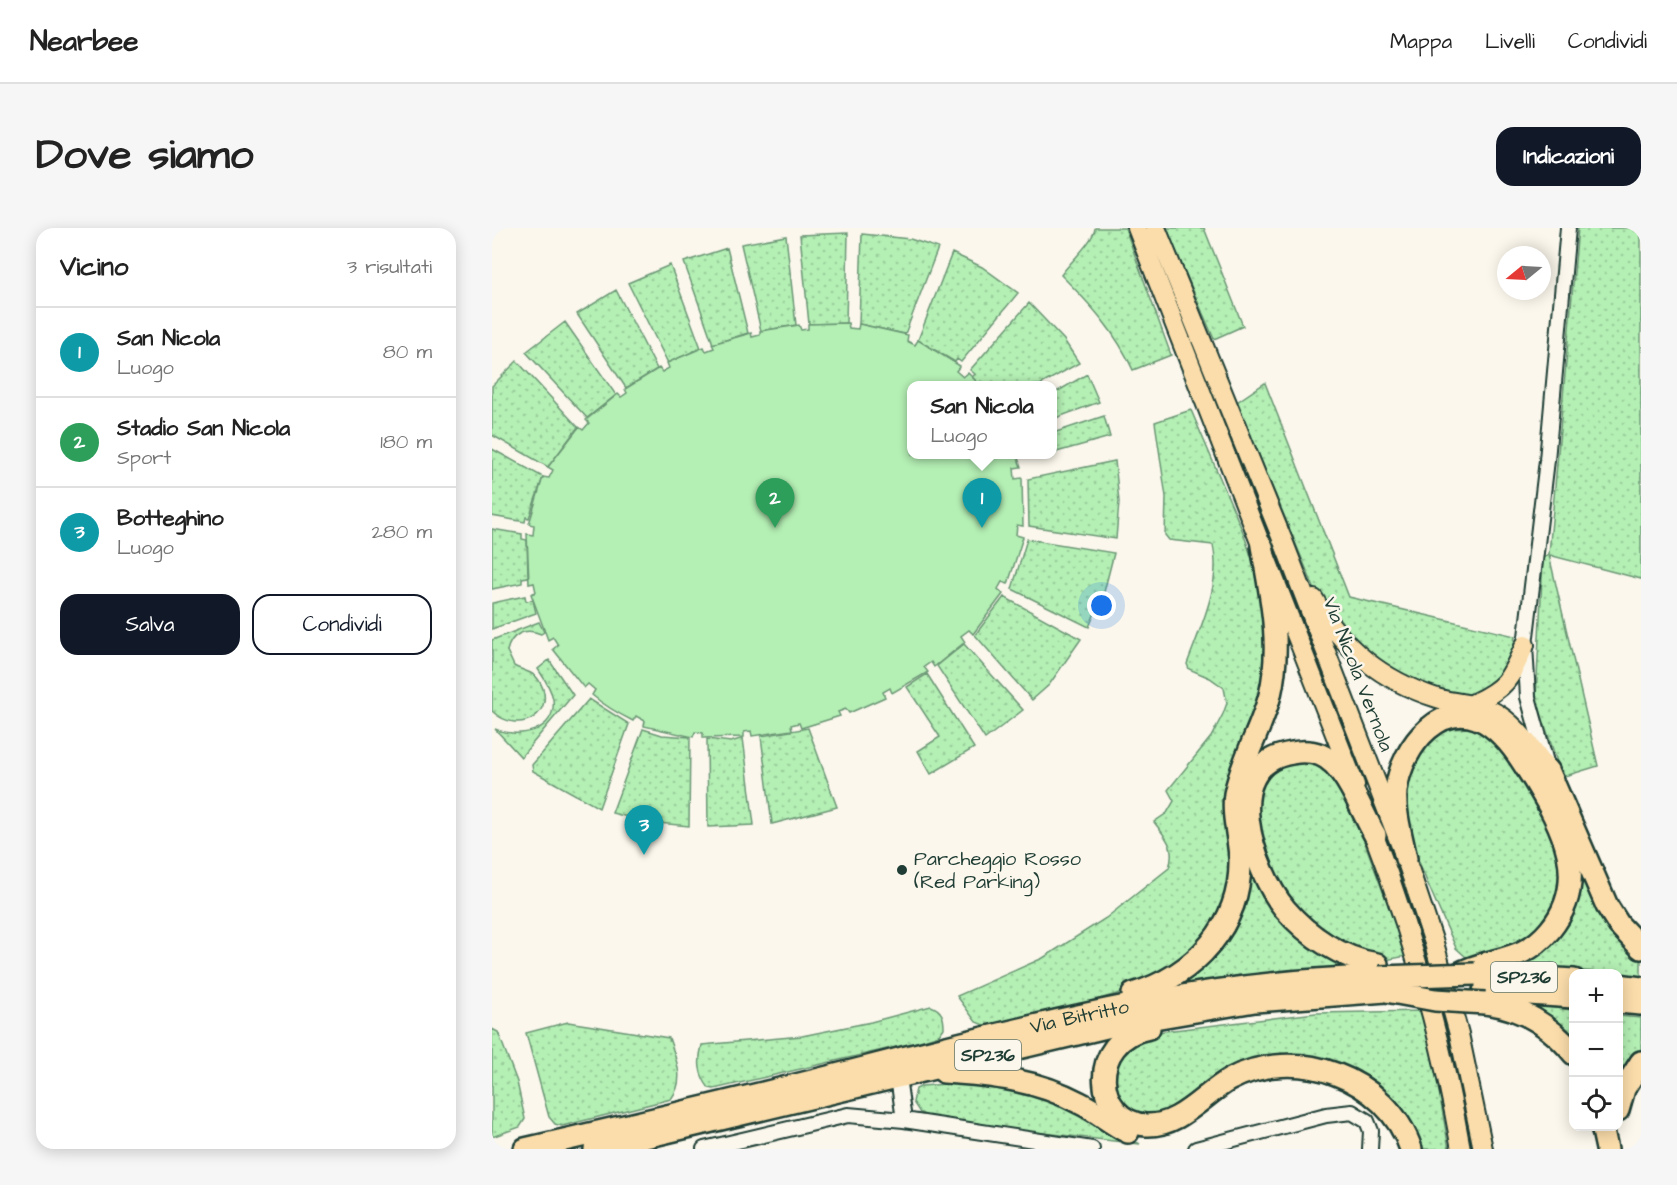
<!DOCTYPE html>
<html lang="it">
<meta charset="utf-8">
<style>
:root{--surface:#fff;--page:#f6f6f6;--text:#222;--muted:#767676;--line:#e0e0e0;--accent:#111827}
body{margin:0;font-family:"Architects Daughter",sans-serif;background:var(--page);color:var(--text)}
.controls{position:absolute;right:18px;bottom:18px;display:grid;overflow:hidden;border-radius:12px;box-shadow:0 3px 15px #0003}
.controls button{width:54px;height:54px;display:grid;place-items:center;padding:0;border:0;border-bottom:2px solid var(--line);background:var(--surface);color:var(--text);font:30px sans-serif}
.compass{position:absolute;left:1005px;top:18px;width:54px;height:54px;border-radius:50%;background:var(--surface);box-shadow:0 3px 15px #0003;rotate:252deg}
.you{position:absolute;left:610px;top:378px;width:21px;height:21px;margin:-15px;border:4px solid #fff;border-radius:50%;background:#1a73e8;box-shadow:0 0 0 9px #1a73e833}
.badge{display:grid;place-items:center;width:39px;height:39px;border-radius:50%;background:var(--accent);color:#fff;font-size:20px;font-weight:700}
.pin{position:absolute;translate:-50% -50px;filter:drop-shadow(0 2px 3px #0008)}
.pin::after{content:'';position:absolute;top:32px;width:21px;height:18px;background:inherit;clip-path:polygon(0 0,100% 0,50% 100%)}
.popup{position:absolute;left:415px;top:153px;width:150px;height:78px;box-sizing:border-box;display:grid;place-content:center;border-radius:12px;background:var(--surface);filter:drop-shadow(0 2px 4px #0005);font-size:20px;white-space:nowrap;color:var(--muted)}
.popup b{font-size:22px;color:var(--text)}
.popup::after{content:'';position:absolute;left:50%;top:100%;margin-left:-12px;border:12px solid transparent;border-top-color:var(--surface)}
.list{margin:0;padding:0;list-style:none}
h2{display:flex;justify-content:space-between;align-items:center;height:78px;margin:0;padding:0 24px;font-size:26px}
h2 small{font-size:20px;font-weight:400;color:var(--muted)}
.list li{display:grid;grid-template-columns:39px 1fr auto;gap:18px;align-items:center;box-sizing:border-box;height:90px;padding:0 24px;border-top:2px solid var(--line)}
.list b{display:block;font-size:22px;white-space:nowrap}
.list p{margin:0;font-size:20px;white-space:nowrap;color:var(--muted)}
.list em{font-size:20px;font-style:normal;color:var(--muted)}
.actions{display:flex;gap:12px;padding:18px 24px}
.actions a{flex:1;padding:14px 0;border:2px solid var(--accent);border-radius:18px;text-align:center;font-size:21px;color:var(--accent)}
.actions .main{background:var(--accent);color:#fff}
.icon{flex:none;width:33px;height:33px;fill:none;stroke:currentColor;stroke-width:2;stroke-linecap:round;stroke-linejoin:round}
.map{position:relative;flex:none;width:1149px;height:921px;overflow:hidden;border-radius:18px}
header{display:flex;align-items:center;gap:36px;box-sizing:border-box;height:84px;padding:0 30px;background:var(--surface);border-bottom:2px solid var(--line)}
header strong{font-size:28px}
nav{display:flex;gap:33px;margin-inline-start:auto;font-size:21px}
.intro{display:flex;align-items:center;justify-content:space-between;box-sizing:border-box;height:144px;padding:0 36px}
h1{margin:0;font-size:42px}
.button{padding:15px 27px;border-radius:18px;background:var(--accent);color:#fff;font-size:21px;font-weight:700}
main{display:flex;gap:36px;padding:0 36px}
aside{flex:1;background:var(--surface);border-radius:18px;box-shadow:0 3px 15px #0003}
.map>svg:first-child{display:block}
.grass{fill:url(#grass-dots);stroke:#6a9674;stroke-width:1.5}
.pitch{fill:#b4efb4;stroke:#6a9674;stroke-width:1.5}
.lines{fill:none;stroke-linecap:round;stroke-linejoin:round}
.minor-casing{stroke:#1f3d34;stroke-width:18}
.major-casing{stroke:#1f3d34;stroke-width:22}
.highway-casing{stroke:#1f3d34;stroke-width:26}
.minor{stroke:#fbf7ec;stroke-width:14}
.major{stroke:#fbddab;stroke-width:18}
.highway{stroke:#fbddab;stroke-width:21}
.highway-bridge-casing{stroke:#1f3d34;stroke-width:26;stroke-linecap:butt}
.highway-bridge{stroke:#fbddab;stroke-width:21}
.poi-dot{fill:#1f3d34;stroke:#fbf7ec;stroke-width:2}
.labels{text-anchor:middle;stroke-width:5;stroke-linejoin:round;paint-order:stroke}
.shield{fill:#fbf7ec;stroke:#61756b;stroke-width:1.5}
.shield-label{font-size:18px;font-weight:bold;fill:#1f3d34}
.street-label{font-size:20px;fill:#1f3d34;stroke:#fbf7ec}
.poi-label{font-size:20px;fill:#1f3d34;stroke:#fbf7ec;text-anchor:start}
</style>
<header>
<strong>Nearbee</strong>
<nav><a>Mappa</a><a>Livelli</a><a>Condividi</a></nav>
</header>
<div class="intro"><h1>Dove siamo</h1><a class="button">Indicazioni</a></div>
<main>
<aside>
<h2>Vicino<small>3 risultati</small></h2>
<ul class="list">
<li><span class="badge" style="background:#0f9aa8">1</span><div><b>San Nicola</b><p>Luogo</p></div><em>80 m</em></li>
<li><span class="badge" style="background:#2e9e5b">2</span><div><b>Stadio San Nicola</b><p>Sport</p></div><em>180 m</em></li>
<li><span class="badge" style="background:#0f9aa8">3</span><div><b>Botteghino</b><p>Luogo</p></div><em>280 m</em></li>
</ul>
<div class="actions"><a class="main">Salva</a><a>Condividi</a></div>
</aside>
<div class="map">
<svg width="1149" height="921" viewBox="0 0 1149 921">
<defs>
<pattern id="grass-dots" width="8" height="8" patternUnits="userSpaceOnUse" patternTransform="scale(1.5)"><rect width="8" height="8" fill="#b4efb4"/><path d="M2 2h.1M6 6h.1" fill="none" stroke="#9ace9b" stroke-width="1.8" stroke-linecap="round"/></pattern>
</defs>
<rect width="100%" height="100%" fill="#fbf7ec"/>
<filter id="ink" filterUnits="userSpaceOnUse"><feTurbulence type="fractalNoise" baseFrequency=".0167" numOctaves="2"/><feDisplacementMap in="SourceGraphic" scale="12" xChannelSelector="R" yChannelSelector="G"/><feConvolveMatrix kernelMatrix="1 2 1 2 8 2 1 2 1" color-interpolation-filters="sRGB"/></filter>
<g filter="url(#ink)">
<path class="grass" d="M 603,0 L 633,0 L 679,127 L 641,142 C 624,104 599,77 569,47 C 578,34 602,13 603,0 Z
M 674,0 L 712,0 L 751,98 L 722,111 Z
M 1086,0 L 1149,0 L 1149,351 L 1057,327 L 1106,538 L 1070,549 L 1044,470 L 1051,330 L 1057,326 Z
M 356,5 L 354,95 L 317,96 L 308,7 Z
M 370,6 L 418,11 L 446,20 L 413,106 L 367,96 Z
M 294,8 L 304,97 L 269,103 L 249,16 Z
M 235,20 L 256,105 L 221,116 L 192,34 Z
M 460,25 L 490,39 L 526,65 L 469,134 L 465,131 L 463,134 L 426,112 Z
M 178,37 L 209,120 L 176,135 L 136,55 Z
M 124,62 L 165,141 L 134,160 L 85,86 Z
M 537,75 L 572,112 L 587,135 L 548,157 L 488,157 L 480,149 L 483,146 L 478,142 Z
M 73,94 L 124,167 L 95,190 L 34,124 Z
M 25,133 L 86,199 L 56,239 L 0,207 L 0,158 Z
M 595,146 L 607,174 L 561,191 L 561,166 Z
M 773,155 L 857,369 L 1023,408 L 1020,430 L 1012,449 L 988,466 L 974,468 L 922,458 L 878,432 L 825,367 L 745,174 Z
M 699,182 L 751,304 L 766,349 L 770,386 L 776,391 L 768,472 L 727,705 L 649,759 L 502,801 L 484,794 L 465,768 L 551,730 L 614,690 L 677,640 C 684,619 674,610 662,594 L 675,585 L 682,573 L 676,562 L 719,509 L 731,486 L 735,475 L 732,460 L 718,450 L 697,441 L 695,436 C 708,400 730,356 721,317 L 677,312 L 673,307 L 674,269 L 663,194 Z
M 612,188 L 618,209 L 561,225 L 561,205 Z
M 0,221 L 51,249 L 37,290 L 34,289 L 33,294 L 0,288 Z
M 623,233 L 627,274 L 624,311 L 537,298 L 536,251 Z
M 0,301 L 30,306 L 30,311 L 35,312 L 36,349 L 30,350 L 30,355 L 0,361 Z
M 535,311 L 622,325 L 612,364 L 597,399 L 520,361 Z
M 33,368 L 34,373 L 41,372 L 44,385 L 0,401 L 0,375 Z
M 512,369 L 589,411 L 557,457 L 540,472 L 483,407 Z
M 47,394 L 52,404 L 49,406 C 33,399 19,406 15,423 L 22,438 C 30,443 41,443 46,451 C 68,483 28,510 0,483 L 0,412 Z
M 472,416 L 531,482 L 493,511 L 445,438 Z
M 57,432 L 81,467 L 29,529 L 3,501 C 27,511 65,504 61,471 C 59,460 52,450 46,441 Z
M 435,446 L 482,520 L 439,546 L 426,523 L 448,509 L 415,459 Z
M 97,471 L 137,496 L 107,580 L 41,543 L 40,537 Z
M 316,500 L 345,579 L 280,596 L 269,508 Z
M 977,500 L 991,504 L 1007,514 L 1062,602 L 1072,648 L 1059,689 L 1027,718 L 987,729 L 974,729 L 964,720 C 951,689 910,606 912,576 C 914,554 923,533 931,513 L 959,501 Z
M 151,501 L 170,507 L 198,509 L 197,598 L 155,594 L 120,585 Z
M 251,510 L 262,597 L 216,599 L 215,511 L 239,514 Z
M 811,532 L 828,536 L 855,567 L 915,728 L 877,735 L 799,687 L 761,602 L 769,546 Z
M 756,640 L 770,659 L 856,736 L 829,741 L 683,757 Z
M 1089,641 L 1149,728 L 1149,750 L 1127,748 L 1126,746 L 1019,736 L 1044,722 Z
M 1038,777 L 1081,782 L 1081,818 L 1030,779 Z
M 439,778 C 450,782 452,789 452,800 L 447,807 L 425,814 L 222,861 L 217,860 C 206,846 206,833 210,817 L 310,808 L 379,794 Z
M 933,783 L 957,921 L 922,921 L 900,880 L 797,831 L 673,889 L 642,889 L 617,856 L 628,818 L 665,804 L 824,785 Z
M 1126,788 L 1149,790 L 1149,825 L 1126,861 Z
M 76,794 L 177,810 C 184,831 194,852 179,871 L 70,898 L 63,896 L 57,889 L 34,805 Z
M 0,801 L 6,804 L 25,854 L 33,891 L 28,899 L 0,909 Z
M 491,853 L 546,862 L 648,916 L 447,893 L 428,885 L 421,874 L 424,861 L 430,858 Z"/>
<path class="pitch" d="M 356,95 L 357,100 L 366,101 L 367,96 L 416,107 L 415,113 L 423,117 L 426,112 L 468,138 L 464,143 L 471,149 L 476,145 L 488,157 L 420,158 L 420,226 L 525,227 L 529,239 L 522,240 L 523,251 L 530,250 L 531,298 L 525,297 L 524,307 L 531,309 L 516,356 L 510,354 L 506,361 L 511,366 L 481,406 L 477,402 L 469,408 L 473,414 L 442,439 L 439,434 L 432,439 L 436,444 L 400,465 L 398,460 L 391,464 L 393,469 L 357,485 L 354,481 L 346,484 L 348,488 L 309,500 L 307,495 L 299,497 L 300,502 L 260,508 L 259,503 L 252,504 L 252,509 L 211,510 L 211,505 L 203,504 L 201,509 L 152,498 L 153,493 L 144,488 L 141,493 C 127,486 113,478 100,467 L 103,462 L 96,456 L 92,460 L 61,421 L 66,417 L 61,409 L 56,412 L 39,366 L 44,364 L 42,355 L 37,356 L 35,306 L 41,307 L 42,297 L 37,296 L 51,249 L 57,250 L 61,242 L 56,239 L 87,199 L 91,202 L 97,195 L 94,192 L 126,166 L 129,169 L 135,165 L 133,161 L 167,140 L 170,144 L 177,140 L 175,135 L 212,119 L 214,123 L 222,120 L 220,116 L 259,105 L 260,109 L 268,107 L 268,103 L 307,97 L 309,102 L 316,101 L 316,96 Z"/>
<g class="lines">
<defs>
<path id="minor" d="M 1054,534 L 1036,469 L 1033,417 L 1055,232 L 1076,0
M 406,849 L 412,892
M 212,921 L 356,887 L 412,892 L 600,921
M 704,921 L 834,887 L 860,884 L 875,893 L 879,903 L 878,921"/>
<path id="major" d="M 645,0 L 863,557
M 664,0 L 793,318 L 914,631 L 942,715 L 967,806 L 991,921
M 822,371 C 850,421 891,453 945,470 C 966,477 988,474 1007,487 C 1027,500 1042,523 1056,542
M 982,475 C 1016,459 1018,450 1033,417
M 877,594 C 919,702 949,807 969,921"/>
<g id="highway">
<path d="M 1056,542 L 1115,678 L 1127,697 L 1149,720"/>
<path d="M 883,607 C 870,584 860,555 842,536 C 830,524 815,522 800,525 C 724,536 762,643 793,681 C 816,708 850,731 885,736"/>
<path d="M 914,631 C 910,610 902,584 904,563 C 909,518 953,464 999,498 C 1018,512 1030,533 1042,552 C 1070,598 1099,652 1058,702 C 1030,736 999,728 966,746"/>
<path d="M 983,746 L 1082,752"/>
<path d="M 1126,757 L 1149,760"/>
<path d="M 992,763 L 1082,769"/>
<path d="M 641,766 C 703,747 750,697 748,630 C 747,609 740,587 743,566 C 750,531 769,502 778,467 C 790,417 779,368 770,318"/>
<path d="M 1126,774 L 1149,776"/>
<path d="M 993,775 C 1029,779 1059,798 1082,826"/>
<path d="M 657,800 C 594,812 602,894 654,897 C 687,899 711,867 737,852 C 803,816 895,849 919,921"/>
<path d="M 452,844 C 500,847 545,852 588,875 C 605,883 619,896 636,904"/>
<path d="M 1126,882 L 1132,861 L 1149,834"/>
<path d="M 1110,898 L 1115,921"/>
<path id="s1" d="M 33,921 C 159,892 285,863 411,830 C 568,790 724,752 887,749"/>
<path d="M 103,921 L 627,796 L 763,773 L 894,763"/>
</g>
</defs>
<use href="#minor" class="minor-casing"/>
<use href="#major" class="major-casing"/>
<use href="#highway" class="highway-casing"/>
<use href="#minor" class="minor"/>
<use href="#major" class="major"/>
<use href="#highway" class="highway"/>
<defs>
<path id="highway-bridge" d="M 887,749 L 983,746
M 894,763 L 943,772 L 993,775"/>
</defs>
<use href="#highway-bridge" class="highway-bridge-casing"/>
<use href="#highway-bridge" class="highway-bridge"/>
</g>
</g>
<circle class="poi-dot" cx="410" cy="642" r="6"/>
<g class="labels">
<g class="shield">
<rect x="999" y="734" width="66" height="30" rx="4.5"/>
<rect x="463" y="812" width="66" height="30" rx="4.5"/>
</g>
<g class="shield-label">
<text x="1032" y="755">SP236</text>
<text x="496" y="833">SP236</text>
</g>
<g class="street-label">
<text transform="translate(867 446) rotate(69)" y="7">Via Nicola Vernola</text>
<text dy="7" stroke="none"><textPath href="#s1" startOffset="570">Via Bitritto</textPath></text>
</g>
<g class="poi-label">
<text x="422" y="637">Parcheggio Rosso<tspan x="422" dy="23">(Red Parking)</tspan></text>
</g>
</g>
</svg>
<div class="controls">
<button>+</button>
<button>−</button>
<button><svg class="icon" aria-label="locate" viewBox="0 0 24 24"><circle cx="12" cy="12" r="6"/><path d="M12 2v4M12 18v4M2 12h4M18 12h4"/></svg></button>
</div>
<svg class="compass" viewBox="-18 -18 36 36"><path d="M0-13l5 13h-10z" fill="#e53935"/><path d="M0 13l5-13h-10z" fill="#767676"/></svg>
<div class="you"></div>
<div class="pin badge" style="left:490px;top:300px;background:#0f9aa8">1</div>
<div class="popup"><b>San Nicola</b>Luogo</div>
<div class="pin badge" style="left:283px;top:300px;background:#2e9e5b">2</div>
<div class="pin badge" style="left:152px;top:627px;background:#0f9aa8">3</div>
</div>
</main>
